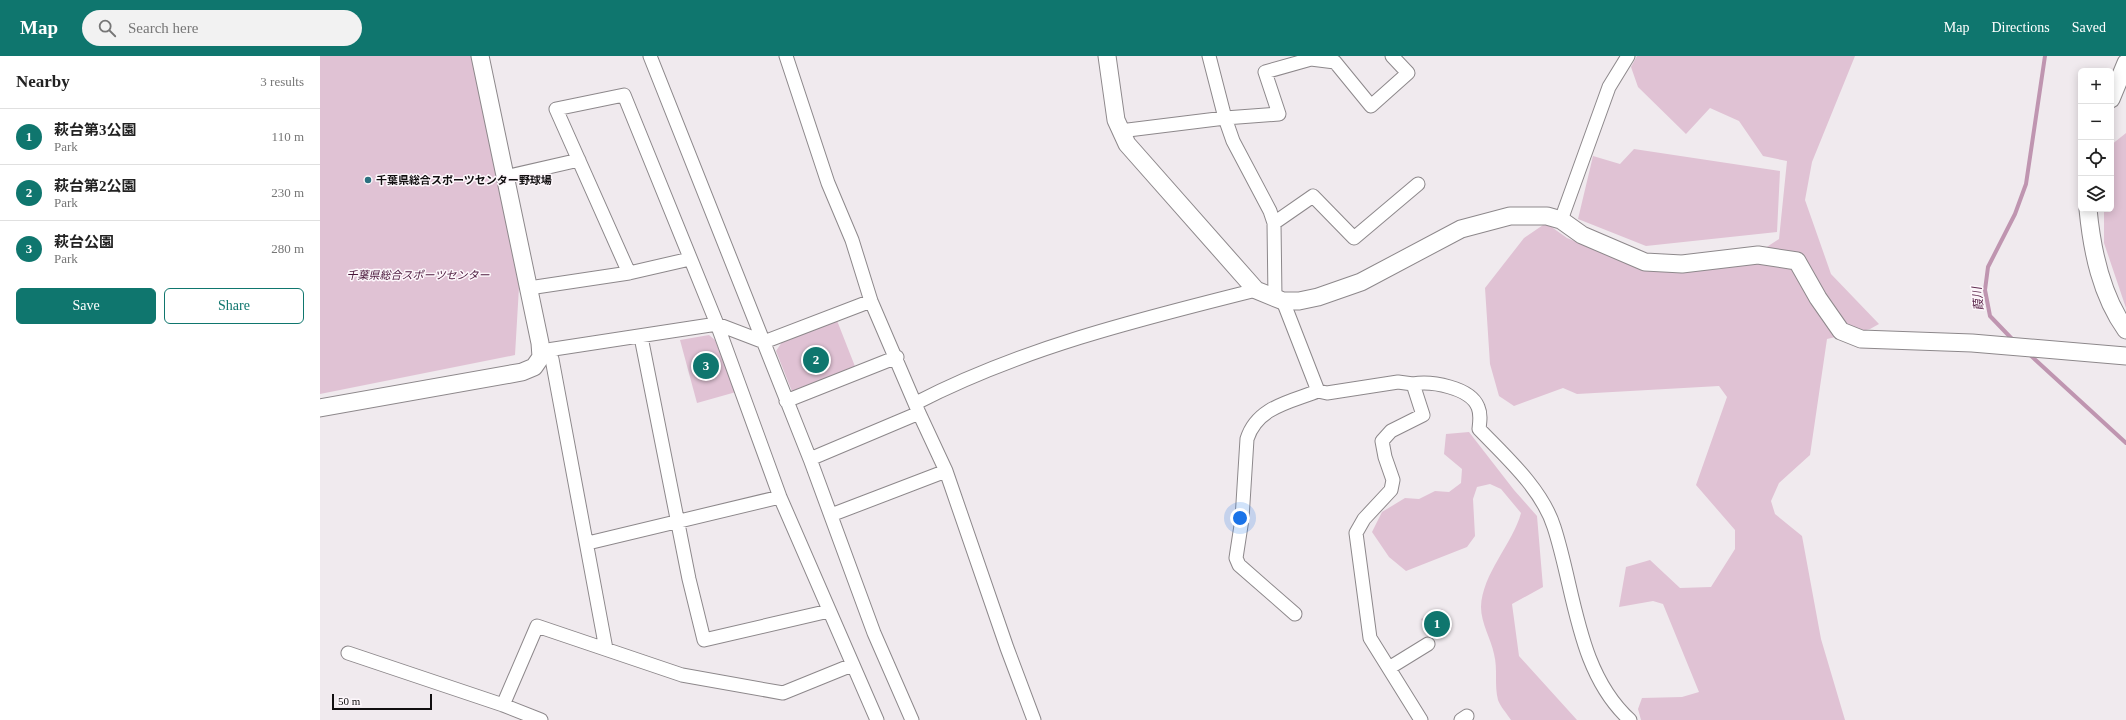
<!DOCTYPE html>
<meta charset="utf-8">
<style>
:root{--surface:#fff;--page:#f2f2f2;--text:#222;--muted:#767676;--line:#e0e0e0;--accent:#0f766e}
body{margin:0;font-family:"Times New Roman","Noto Sans JP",serif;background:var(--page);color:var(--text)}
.controls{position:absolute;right:12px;top:12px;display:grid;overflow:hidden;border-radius:6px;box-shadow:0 2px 10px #0003}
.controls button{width:36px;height:36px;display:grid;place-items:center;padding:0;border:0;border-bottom:1px solid var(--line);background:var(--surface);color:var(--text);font:20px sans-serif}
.scale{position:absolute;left:12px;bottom:10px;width:100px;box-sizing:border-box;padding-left:4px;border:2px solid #100e0f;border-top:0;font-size:11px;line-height:14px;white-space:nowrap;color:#100e0f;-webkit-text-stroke:3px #fdf7fb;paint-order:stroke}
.you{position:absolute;left:920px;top:462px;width:14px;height:14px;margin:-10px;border:3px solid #fff;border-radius:50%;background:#1a73e8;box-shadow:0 0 0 6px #1a73e833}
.badge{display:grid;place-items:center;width:26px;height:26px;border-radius:50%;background:var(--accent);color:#fff;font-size:13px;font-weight:700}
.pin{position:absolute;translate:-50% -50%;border:2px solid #fff;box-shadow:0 1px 4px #0006}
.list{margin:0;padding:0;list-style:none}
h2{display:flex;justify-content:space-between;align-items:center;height:52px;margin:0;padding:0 16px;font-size:17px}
h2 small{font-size:13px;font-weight:400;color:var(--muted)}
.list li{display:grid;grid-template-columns:26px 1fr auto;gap:12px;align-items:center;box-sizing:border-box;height:56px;padding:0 16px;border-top:1px solid var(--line)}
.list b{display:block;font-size:15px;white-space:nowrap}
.list p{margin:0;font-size:13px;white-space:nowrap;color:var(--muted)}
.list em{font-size:13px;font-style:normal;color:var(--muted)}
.actions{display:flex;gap:8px;padding:12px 16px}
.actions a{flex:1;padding:9px 0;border:1px solid var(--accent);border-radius:6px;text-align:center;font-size:14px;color:var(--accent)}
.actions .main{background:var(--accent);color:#fff}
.icon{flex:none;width:22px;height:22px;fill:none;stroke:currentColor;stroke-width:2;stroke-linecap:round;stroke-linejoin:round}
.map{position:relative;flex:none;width:1806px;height:664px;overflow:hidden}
header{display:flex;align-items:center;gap:24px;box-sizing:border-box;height:56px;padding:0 20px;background:var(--accent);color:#fff}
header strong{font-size:19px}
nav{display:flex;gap:22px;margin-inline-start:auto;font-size:14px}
.search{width:280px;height:36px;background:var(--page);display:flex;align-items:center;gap:10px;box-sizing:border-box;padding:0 14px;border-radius:22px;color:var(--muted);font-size:15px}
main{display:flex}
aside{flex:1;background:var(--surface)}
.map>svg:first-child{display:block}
.green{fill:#e0c2d4}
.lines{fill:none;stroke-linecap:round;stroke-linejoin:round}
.stream{stroke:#bf95b0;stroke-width:4}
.minor-casing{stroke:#8d888b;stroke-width:15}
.tertiary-casing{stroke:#8d888b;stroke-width:19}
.minor{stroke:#fff;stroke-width:13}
.tertiary{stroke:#fff;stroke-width:17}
.poi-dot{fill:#2c7180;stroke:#fdf7fb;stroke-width:1.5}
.labels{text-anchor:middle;stroke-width:3;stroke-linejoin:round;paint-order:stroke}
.poi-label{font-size:11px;font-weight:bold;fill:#100e0f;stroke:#fdf7fb;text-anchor:start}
.park-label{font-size:11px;font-style:italic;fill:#4a173b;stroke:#fdf7fb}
.water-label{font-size:12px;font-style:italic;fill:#5c274c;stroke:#fdf7fb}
</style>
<header>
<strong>Map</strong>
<div class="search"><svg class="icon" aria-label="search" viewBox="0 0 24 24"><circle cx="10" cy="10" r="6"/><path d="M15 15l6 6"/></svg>Search here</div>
<nav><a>Map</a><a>Directions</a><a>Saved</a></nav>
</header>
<main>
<aside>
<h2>Nearby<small>3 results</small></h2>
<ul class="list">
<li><span class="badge">1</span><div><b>萩台第3公園</b><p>Park</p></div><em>110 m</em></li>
<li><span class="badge">2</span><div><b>萩台第2公園</b><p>Park</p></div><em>230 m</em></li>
<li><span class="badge">3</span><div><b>萩台公園</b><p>Park</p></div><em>280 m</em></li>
</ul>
<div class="actions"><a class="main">Save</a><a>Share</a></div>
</aside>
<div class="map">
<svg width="1806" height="664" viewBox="0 0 1806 664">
<rect width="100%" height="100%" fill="#f0eaee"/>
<path class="green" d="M 0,0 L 153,0 L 199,231 L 195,299 L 0,338 Z
M 1317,0 L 1535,0 L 1492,106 L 1485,144 L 1511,218 L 1559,268 L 1550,273 L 1507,283 L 1490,399 L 1459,427 L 1451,445 L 1455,458 L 1482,480 L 1501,583 L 1525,664 L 1321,664 L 1318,653 L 1322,642 L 1362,641 L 1379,636 L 1343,548 L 1333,545 L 1299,551 L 1306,511 L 1330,504 L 1360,532 L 1391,531 L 1415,493 L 1415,474 L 1376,429 L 1407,341 L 1399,330 L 1257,338 L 1243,332 L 1194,350 L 1179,340 L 1170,308 L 1165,232 L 1204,182 L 1226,167 L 1247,182 L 1303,205 L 1416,211 L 1459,183 L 1467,105 L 1443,100 L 1419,65 L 1390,52 L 1366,78 L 1318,31 L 1311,11 Z
M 1806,77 L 1806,252 L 1784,187 L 1784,153 L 1791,153 L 1791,89 Z
M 1314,93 L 1460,115 L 1457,176 L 1326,190 L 1258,163 L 1273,100 L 1300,108 Z
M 516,262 L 536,313 L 473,338 L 456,295 L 462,286 Z
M 389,279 L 395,284 L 416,336 L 377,347 L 360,284 Z
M 1149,376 L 1194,434 L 1217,460 L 1223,531 L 1192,548 L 1199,600 L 1257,664 L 1191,664 C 1187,658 1180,650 1178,644 C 1174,629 1178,613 1174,598 C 1171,583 1161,567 1161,551 C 1162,518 1193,487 1201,457 L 1181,433 L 1170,428 L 1157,431 L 1153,443 L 1155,480 L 1147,491 L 1086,515 L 1069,501 L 1052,476 L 1062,456 L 1085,442 L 1099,443 L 1115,435 L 1129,436 L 1141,427 L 1142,413 L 1124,398 L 1126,378 Z
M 1122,553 L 1132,572 L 1111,582 L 1101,563 Z"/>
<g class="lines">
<path class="stream" d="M 1694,285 L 1670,260 L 1665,234 L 1668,211 L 1695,158 L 1706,128 L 1725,0
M 1708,297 L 1806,387"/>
<defs>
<path id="minor" d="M 330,0 L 490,403 L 554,577 L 592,664
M 466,0 L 508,127 L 532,184 L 551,245 L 599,357 L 626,415 L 687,592 L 714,664
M 889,0 L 905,62 L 913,85 L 950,155 L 954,167 L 955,242
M 800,75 L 905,62 L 959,58 L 945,16 L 991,3 L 1015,6 L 1051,50 L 1088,17 L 1072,0
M 185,121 L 259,104
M 1241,164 L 1289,31 L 1308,0
M 954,167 L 993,140 L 1034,182 L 1098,128
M 309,217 L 236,53 L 304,39 L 397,268 L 460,441 L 557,664
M 209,232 L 309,217 L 370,203
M 963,245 L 998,335 L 1007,337 L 1078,326 L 1093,328 L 1103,359 L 1071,375 L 1062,385 L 1065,401 L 1073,424 L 1071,434 L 1044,463 L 1036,477 L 1050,582 L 1101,664
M 321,281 L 369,523 L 384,584 L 509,555
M 1093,328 C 1111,325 1150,331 1158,351 C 1161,358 1160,365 1159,373 C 1186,401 1222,433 1234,471 C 1255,535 1257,616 1310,664
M 466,345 L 577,301
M 596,347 C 702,292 820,263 936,234
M 490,403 L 599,357
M 511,459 L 626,415
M 268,487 L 460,441
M 975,558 L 919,509 L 916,502 L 922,463 L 927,383 C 937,351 970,346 998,335
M 286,593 L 232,303 L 221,295 L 397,268 L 444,286 L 551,245
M 28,597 L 183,649 L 221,664
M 1069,612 L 1108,588
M 183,649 L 217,570 L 362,619 L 463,637 L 532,609
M 1141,664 L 1147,660"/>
<path id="tertiary" d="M 787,0 L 796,64 L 807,88 L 936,234 L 963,245 L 979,245 L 998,241 L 1041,226 L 1141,173 L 1190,160 L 1227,160 L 1241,164 L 1262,179 L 1325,206 L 1362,208 L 1438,199 L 1477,205 L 1498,242 L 1521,275 L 1541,283 L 1652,287 L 1806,300
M 1791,43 L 1806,7
M 1768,153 C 1772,195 1781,239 1806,274
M 0,352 L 202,316 L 214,311 L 221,301 L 220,287 L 160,0"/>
</defs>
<use href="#minor" class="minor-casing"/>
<use href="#tertiary" class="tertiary-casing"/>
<use href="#minor" class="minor"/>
<use href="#tertiary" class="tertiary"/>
</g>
<circle class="poi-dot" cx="48" cy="124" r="4"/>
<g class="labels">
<g class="poi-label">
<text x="56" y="128">千葉県総合スポーツセンター野球場</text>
</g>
<g class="park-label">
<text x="98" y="223">千葉県総合スポーツセンター</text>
</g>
<g class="water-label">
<text transform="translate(1658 243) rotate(-96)" y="4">葭川</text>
</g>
</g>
</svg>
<div class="controls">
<button>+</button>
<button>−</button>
<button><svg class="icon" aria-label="locate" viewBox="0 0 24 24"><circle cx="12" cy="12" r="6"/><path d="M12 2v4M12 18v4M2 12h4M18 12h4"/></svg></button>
<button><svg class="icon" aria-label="layers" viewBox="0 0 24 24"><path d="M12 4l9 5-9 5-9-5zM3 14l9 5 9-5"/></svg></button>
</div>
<div class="scale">50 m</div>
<div class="you"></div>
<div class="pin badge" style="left:1117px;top:568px">1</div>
<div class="pin badge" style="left:496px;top:304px">2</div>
<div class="pin badge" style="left:386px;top:310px">3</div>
</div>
</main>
